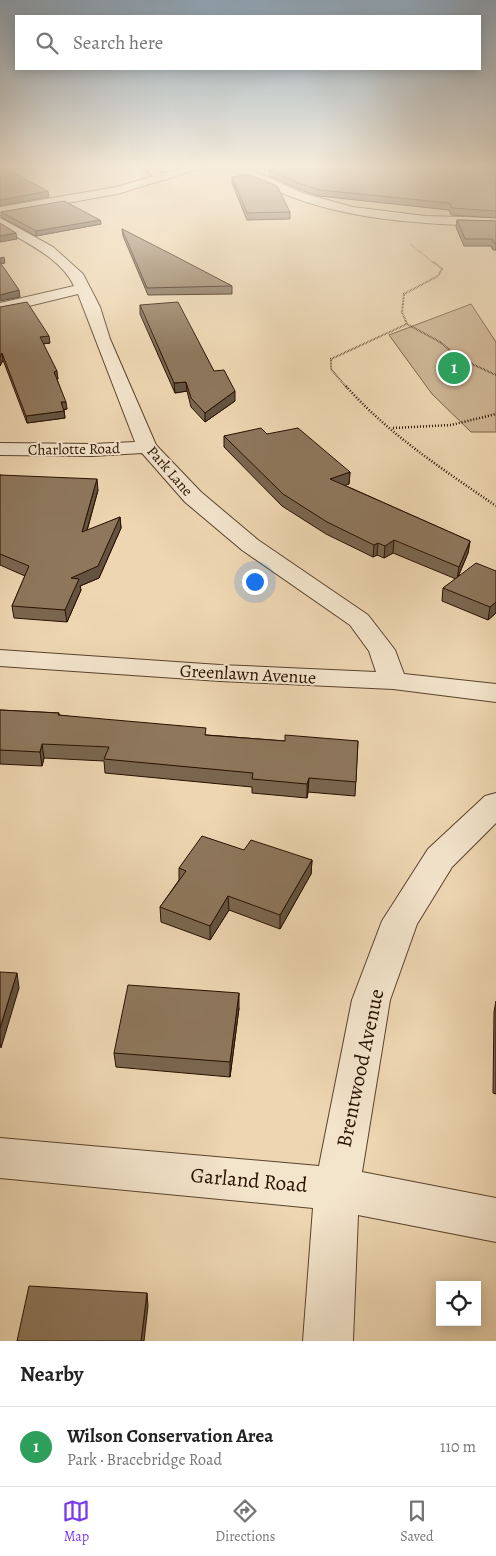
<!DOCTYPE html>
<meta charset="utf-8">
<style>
:root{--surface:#fff;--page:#f6f6f6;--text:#222;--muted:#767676;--line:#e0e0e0;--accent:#7c3aed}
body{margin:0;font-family:Alegreya,serif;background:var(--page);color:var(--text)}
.controls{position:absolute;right:15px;bottom:15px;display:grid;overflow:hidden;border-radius:0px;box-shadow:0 2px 12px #0003}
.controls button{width:45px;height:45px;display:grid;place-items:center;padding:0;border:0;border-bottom:1px solid var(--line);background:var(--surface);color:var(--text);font:25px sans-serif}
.you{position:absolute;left:254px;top:581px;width:18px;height:18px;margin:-12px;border:4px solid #fff;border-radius:50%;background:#1a73e8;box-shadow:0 0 0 8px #1a73e833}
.badge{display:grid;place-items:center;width:32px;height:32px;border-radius:50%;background:var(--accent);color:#fff;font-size:16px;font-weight:700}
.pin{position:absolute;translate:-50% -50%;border:2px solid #fff;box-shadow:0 1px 5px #0006}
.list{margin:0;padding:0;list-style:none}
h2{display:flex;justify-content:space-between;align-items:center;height:65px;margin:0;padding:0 20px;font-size:21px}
h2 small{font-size:16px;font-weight:400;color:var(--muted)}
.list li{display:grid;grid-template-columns:32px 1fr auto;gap:15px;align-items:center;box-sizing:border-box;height:80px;padding:0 20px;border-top:1px solid var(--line)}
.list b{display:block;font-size:19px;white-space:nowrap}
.list p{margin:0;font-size:16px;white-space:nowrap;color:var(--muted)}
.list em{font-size:16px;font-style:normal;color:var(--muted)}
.icon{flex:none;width:28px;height:28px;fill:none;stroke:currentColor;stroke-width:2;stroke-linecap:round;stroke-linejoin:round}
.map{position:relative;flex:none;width:496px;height:1341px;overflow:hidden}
.search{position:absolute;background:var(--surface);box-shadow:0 2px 12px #0003;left:15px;right:15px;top:15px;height:55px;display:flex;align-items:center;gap:12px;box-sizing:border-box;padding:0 18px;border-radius:0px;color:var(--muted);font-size:19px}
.sheet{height:145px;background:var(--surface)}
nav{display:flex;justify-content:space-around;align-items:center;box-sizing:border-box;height:70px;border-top:1px solid var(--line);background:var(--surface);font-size:14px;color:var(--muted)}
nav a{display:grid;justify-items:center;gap:2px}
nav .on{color:var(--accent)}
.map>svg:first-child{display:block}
.green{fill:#ccb493;stroke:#7a624a}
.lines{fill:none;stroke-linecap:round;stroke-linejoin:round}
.service-casing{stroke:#59422c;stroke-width:2}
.minor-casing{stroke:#59422c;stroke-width:2}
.path-far2{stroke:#281000;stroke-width:1;stroke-dasharray:0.5 1;stroke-linecap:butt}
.path-far1{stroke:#281000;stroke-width:2;stroke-dasharray:0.5 1;stroke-linecap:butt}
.path{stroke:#281000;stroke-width:2.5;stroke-dasharray:1 2;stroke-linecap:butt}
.service{fill:#f3e4cc;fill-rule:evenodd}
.minor{fill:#f3e4cc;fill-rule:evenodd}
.wall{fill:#7a664f;stroke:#281000}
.shaded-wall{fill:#635340;stroke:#281000}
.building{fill:#8e775c;stroke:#281000}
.labels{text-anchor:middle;stroke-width:4;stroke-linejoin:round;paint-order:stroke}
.far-street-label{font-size:15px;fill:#281000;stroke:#f3e4cc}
.street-label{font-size:18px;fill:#281000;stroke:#f3e4cc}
.near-street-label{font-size:21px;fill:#281000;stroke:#f3e4cc}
</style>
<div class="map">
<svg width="496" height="1341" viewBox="0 0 496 1341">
<rect width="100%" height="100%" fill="#edd6b1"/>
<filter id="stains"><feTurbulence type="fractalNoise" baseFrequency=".004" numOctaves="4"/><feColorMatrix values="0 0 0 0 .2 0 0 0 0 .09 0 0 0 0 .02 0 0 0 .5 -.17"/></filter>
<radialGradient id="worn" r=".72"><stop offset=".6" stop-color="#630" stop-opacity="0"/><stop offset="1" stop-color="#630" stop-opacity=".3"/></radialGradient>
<path class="green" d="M 471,304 L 496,342 L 496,432 L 471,432 L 432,394 L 389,335 Z"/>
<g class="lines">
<defs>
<path id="service" d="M 145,166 L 153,166 L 156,171 L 170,177 L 166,180 L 150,175 Z"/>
<path id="minor" d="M 189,166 L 208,166 L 117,194 L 0,215 L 0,207 L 116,187 Z
M 228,166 L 243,166 L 302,193 L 353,207 L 425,216 L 496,218 L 496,226 C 414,224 332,220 258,182 C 248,178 235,174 228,166 Z
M 0,218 L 53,247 L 83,274 L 100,307 L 110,339 L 156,445 L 201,492 L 258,540 L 368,615 L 395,650 L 404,674 L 496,684 L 496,702 L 393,689 L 220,681 L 0,666 L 0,650 L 220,665 L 376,672 L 369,651 L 350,625 L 242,550 L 185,502 L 142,453 L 93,456 L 0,455 L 0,443 L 93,444 L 135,442 L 78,294 L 0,313 L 0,303 L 74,286 C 61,258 26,243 0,227 Z
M 496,793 L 496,823 L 452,867 L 417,924 L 390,1000 L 362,1172 L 496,1198 L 496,1242 L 358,1215 L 353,1341 L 303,1341 L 313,1208 L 0,1178 L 0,1138 L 319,1166 L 352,1000 L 382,921 L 428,849 L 485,796 Z"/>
</defs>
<use href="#service" class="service-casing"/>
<use href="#minor" class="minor-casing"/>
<path class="path-far2" d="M 73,166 L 82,170
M 410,244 L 435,264"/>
<path class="path-far1" d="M 434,262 L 442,269 L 438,276 L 404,294 L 402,312 L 407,324 L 440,342 L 459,358 L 496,375
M 347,388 L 331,369 L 331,359 L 407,324"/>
<path class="path" d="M 346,386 C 388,434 444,470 496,506
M 393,428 L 451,425 L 496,414"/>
<use href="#service" class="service"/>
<use href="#minor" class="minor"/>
</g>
<path class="wall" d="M 276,166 L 496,166 L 496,218 L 451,215 L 449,210 L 319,196 L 303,191 L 269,176 L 269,170 L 279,168 Z
M 232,177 L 290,212 L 290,219 L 247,220 L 232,183 Z
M 1,212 L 100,220 L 101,224 L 36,236 L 1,217 Z
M 457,220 L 496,221 L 496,250 L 493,250 L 491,246 L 464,246 L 456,227 Z
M 122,229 L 232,286 L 232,294 L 148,295 L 123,236 Z
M 140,305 L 214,371 L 235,401 L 205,422 L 191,407 L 187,391 L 175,393 L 140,314 Z
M 0,307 L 50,343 L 43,344 L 58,379 L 57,379 L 67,409 L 64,410 L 65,418 L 27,423 L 3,360 L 0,366 Z
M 267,434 L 350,472 L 349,484 L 344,485 L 470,541 L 468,553 L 458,577 L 496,571 L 496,613 L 488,620 L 442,601 L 443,588 L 456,579 L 393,553 L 384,558 L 377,555 L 373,557 L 326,534 L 282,506 L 224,447 L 224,436 Z
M 0,475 L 98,490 L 87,531 L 120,517 L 121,528 L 99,578 L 80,586 L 81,590 L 67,622 L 14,618 L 12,606 L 25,576 L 0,565 Z
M 0,710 L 59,713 L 59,715 L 207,735 L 285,741 L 358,741 L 355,796 L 308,792 L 307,798 L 252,793 L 252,787 L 105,773 L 104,761 L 44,758 L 42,766 L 0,764 Z
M 244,850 L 312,860 L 311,874 L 280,929 L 229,910 L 210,940 L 161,922 L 160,907 L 179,880 L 179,868 Z
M 496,1001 L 496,1094 L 493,1093 L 494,1012 Z
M 239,1008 L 230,1077 L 116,1067 L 114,1053 Z"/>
<path class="shaded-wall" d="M 48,191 L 49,197 L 0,206 L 0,200 Z
M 100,220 L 101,224 L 36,236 L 36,231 Z
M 16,233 L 17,239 L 0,242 L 0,236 Z
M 4,257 L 5,263 L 0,264 L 0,258 Z
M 19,290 L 20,297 L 0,301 L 0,295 Z
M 49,336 L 50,343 L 40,344 L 40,337 Z
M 2,353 L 3,360 L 0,366 L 0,357 Z
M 57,371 L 58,379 L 54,379 L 54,372 Z
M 186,382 L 187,391 L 175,393 L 174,383 Z
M 235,391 L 235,401 L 205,422 L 205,413 Z
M 61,402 L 66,402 L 67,409 L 61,410 Z
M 64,411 L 65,418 L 27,423 L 26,416 Z
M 350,472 L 349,484 L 329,491 L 330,479 Z
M 97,479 L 98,490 L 83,544 L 82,532 Z
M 120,517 L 121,528 L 99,578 L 80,586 L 81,590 L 67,622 L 65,610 L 71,578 Z
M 394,540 L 393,553 L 384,558 L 385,546 Z
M 470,541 L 468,553 L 457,579 L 459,567 Z
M 378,543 L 377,555 L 373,557 L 374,545 Z
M 496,602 L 496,613 L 488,620 L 490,607 Z
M 42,744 L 44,758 L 42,766 L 40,752 Z
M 309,778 L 308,792 L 307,798 L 307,784 Z
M 312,860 L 311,874 L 280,929 L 280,915 Z
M 228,896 L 229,910 L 210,940 L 210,926 Z
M 17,973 L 19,988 L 1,1048 L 0,1043 L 0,1028 Z
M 239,993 L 239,1008 L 230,1077 L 230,1062 Z
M 147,1293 L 148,1306 L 144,1341 L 141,1341 Z"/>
<path class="building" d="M 0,166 L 48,191 L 0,200 Z
M 287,166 L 496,166 L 496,211 L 452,208 L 450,203 L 320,190 L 303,185 L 269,170 Z
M 248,174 L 277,186 L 290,212 L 247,213 L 232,177 Z
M 64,201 L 100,220 L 36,231 L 1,212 Z
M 457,220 L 496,221 L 496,243 L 494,243 L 492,239 L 465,239 Z
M 0,223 L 16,233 L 0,236 Z
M 122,229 L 173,255 L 232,286 L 147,288 Z
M 0,262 L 19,290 L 0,295 Z
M 27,302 L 49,336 L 40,337 L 57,371 L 54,372 L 66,402 L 61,402 L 64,411 L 26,416 L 2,353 L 0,357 L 0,307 Z
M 178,302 L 214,371 L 224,370 L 235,391 L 205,413 L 191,398 L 186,382 L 174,383 L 140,305 Z
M 261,428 L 267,434 L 298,428 L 350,472 L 330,479 L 470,541 L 459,567 L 394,540 L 385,546 L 378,543 L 374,545 L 327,522 L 283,494 L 224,436 Z
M 0,475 L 97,479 L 82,532 L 120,517 L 98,566 L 71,578 L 79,579 L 65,610 L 12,606 L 29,566 L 0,554 Z
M 476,563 L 496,571 L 496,602 L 490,607 L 443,588 Z
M 0,710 L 59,713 L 58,715 L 206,728 L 205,735 L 285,741 L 285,735 L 358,741 L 356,782 L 309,778 L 307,784 L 252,779 L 253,773 L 104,759 L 109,747 L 42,744 L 40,752 L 0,750 Z
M 202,836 L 244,850 L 251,840 L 312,860 L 280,915 L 228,896 L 210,926 L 160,907 L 186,871 L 179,868 Z
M 0,972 L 17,973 L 0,1028 Z
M 128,985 L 239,993 L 230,1062 L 114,1053 Z
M 29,1286 L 147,1293 L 141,1341 L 17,1341 Z"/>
<linearGradient id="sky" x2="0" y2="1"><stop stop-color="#8fa7ba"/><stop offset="0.47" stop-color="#f7eddc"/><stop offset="1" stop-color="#f7eddc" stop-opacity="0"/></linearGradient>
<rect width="496" height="354" fill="url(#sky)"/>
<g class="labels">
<g class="far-street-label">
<text transform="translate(74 449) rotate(-1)" y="5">Charlotte Road</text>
<text transform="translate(170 471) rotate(49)" y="5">Park Lane</text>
</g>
<g class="street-label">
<text transform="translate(248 674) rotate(3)" y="6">Greenlawn Avenue</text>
</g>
<g class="near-street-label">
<text transform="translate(360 1068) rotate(-78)" y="7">Brentwood Avenue</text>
<text transform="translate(249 1180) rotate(5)" y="7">Garland Road</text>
</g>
</g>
<rect width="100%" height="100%" filter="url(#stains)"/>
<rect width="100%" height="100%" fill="url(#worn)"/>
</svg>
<div class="controls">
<button><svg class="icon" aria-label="locate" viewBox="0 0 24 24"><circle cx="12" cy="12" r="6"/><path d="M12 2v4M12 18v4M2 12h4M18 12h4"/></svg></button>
</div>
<div class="you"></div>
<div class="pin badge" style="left:454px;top:368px;background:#2e9e5b">1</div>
<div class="search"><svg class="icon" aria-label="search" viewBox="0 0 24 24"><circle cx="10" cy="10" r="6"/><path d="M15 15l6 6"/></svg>Search here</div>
</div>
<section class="sheet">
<h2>Nearby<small></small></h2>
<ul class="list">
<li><span class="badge" style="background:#2e9e5b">1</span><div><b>Wilson Conservation Area</b><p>Park · Bracebridge Road</p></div><em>110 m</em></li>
</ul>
</section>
<nav>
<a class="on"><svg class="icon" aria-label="map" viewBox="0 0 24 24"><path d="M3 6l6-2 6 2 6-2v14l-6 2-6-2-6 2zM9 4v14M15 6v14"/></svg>Map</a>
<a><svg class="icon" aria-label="directions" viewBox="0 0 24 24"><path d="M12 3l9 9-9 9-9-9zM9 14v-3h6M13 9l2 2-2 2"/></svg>Directions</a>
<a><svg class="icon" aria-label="saved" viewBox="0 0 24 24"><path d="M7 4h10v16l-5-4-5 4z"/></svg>Saved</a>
</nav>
